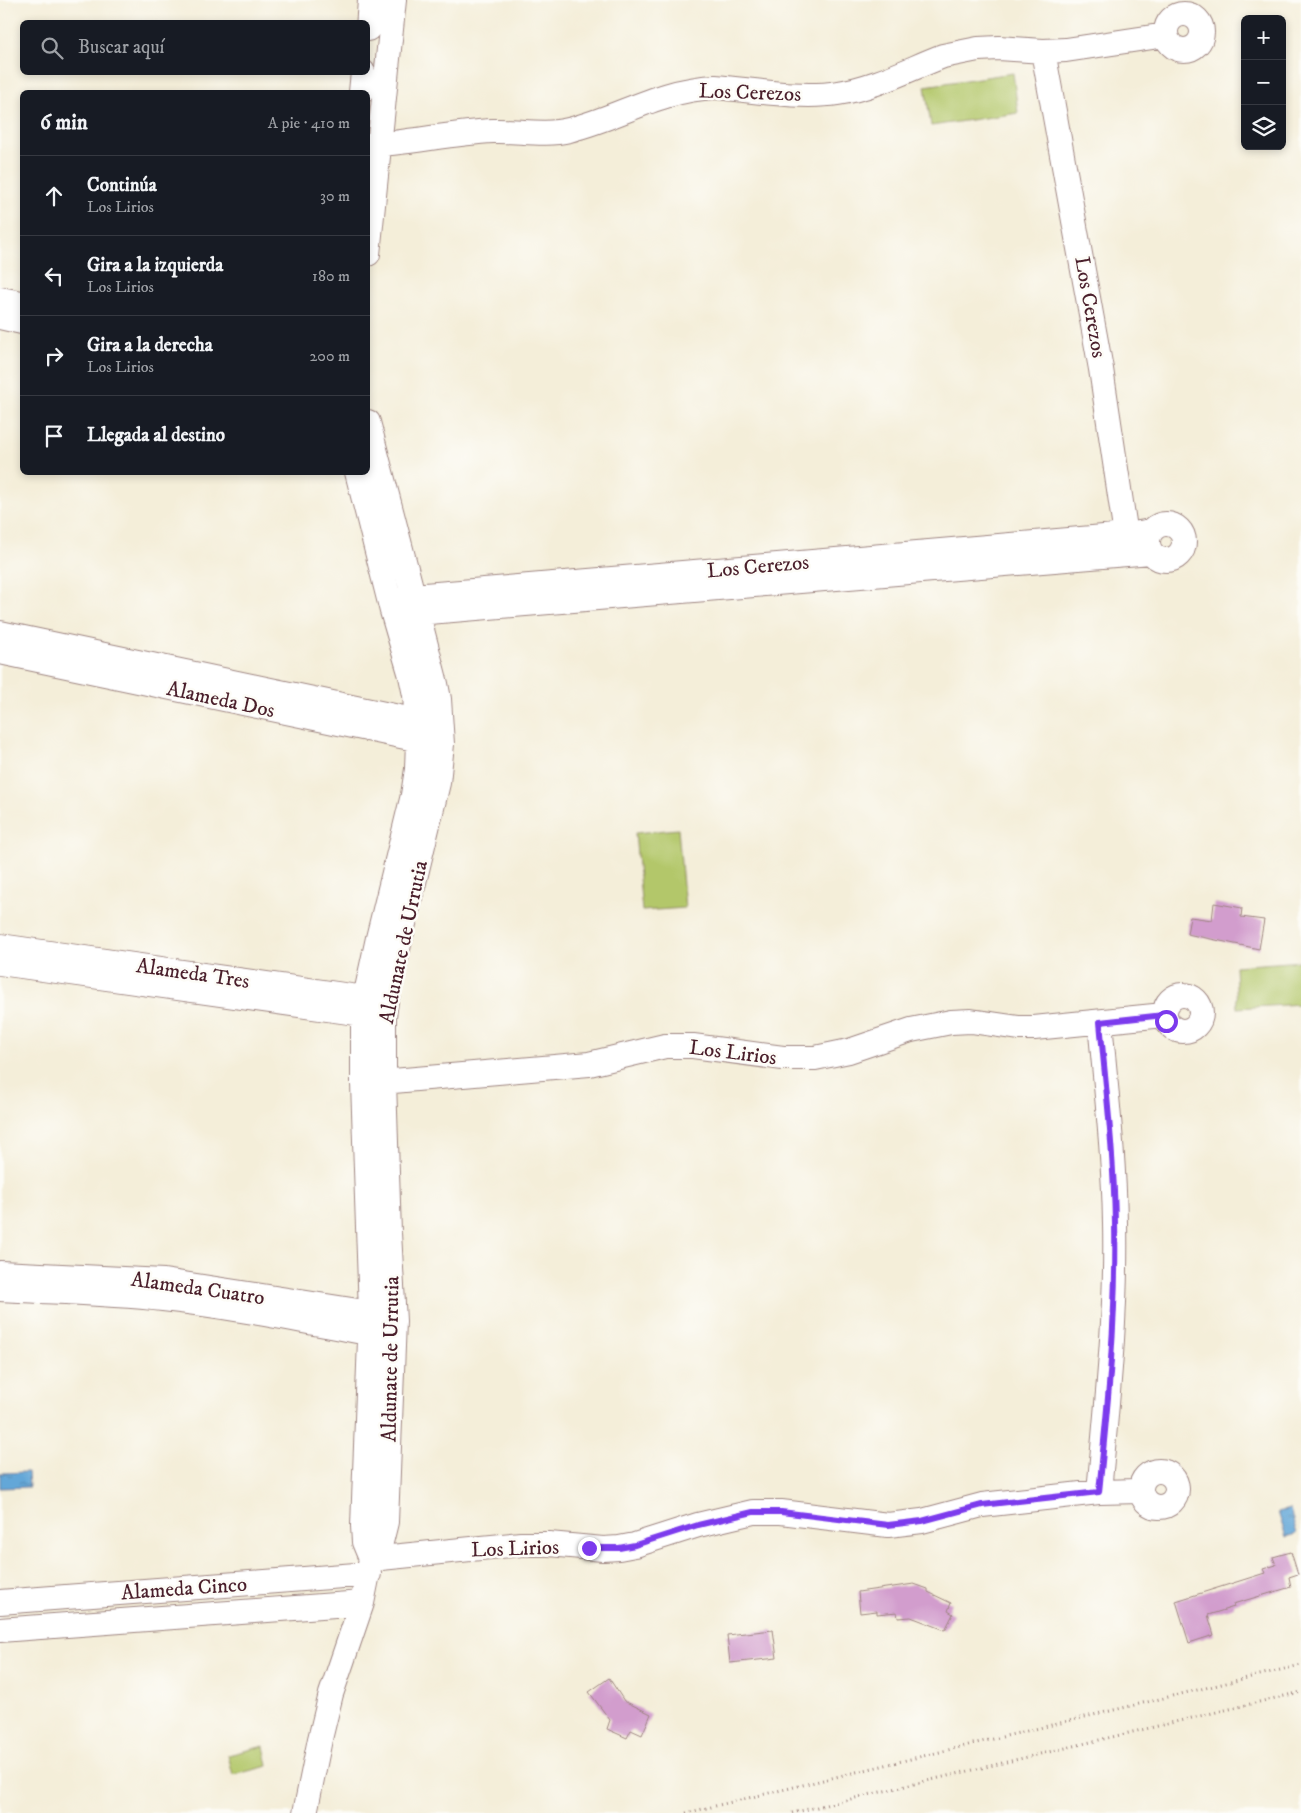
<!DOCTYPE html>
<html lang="es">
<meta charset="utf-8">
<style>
:root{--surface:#171b24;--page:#242831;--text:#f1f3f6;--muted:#9ea1a6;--line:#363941}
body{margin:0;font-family:"IM FELL DW Pica",serif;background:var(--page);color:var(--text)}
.controls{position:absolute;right:15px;top:15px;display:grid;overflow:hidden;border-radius:8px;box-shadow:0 2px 8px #0003}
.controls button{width:45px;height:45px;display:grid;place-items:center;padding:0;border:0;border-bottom:1px solid var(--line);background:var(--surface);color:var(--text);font:25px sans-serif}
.stop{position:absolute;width:15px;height:15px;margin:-11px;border:4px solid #7c3aed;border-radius:50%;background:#fff}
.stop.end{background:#7c3aed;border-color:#fff;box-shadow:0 1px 5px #0008}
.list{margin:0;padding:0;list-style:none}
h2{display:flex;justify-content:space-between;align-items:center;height:65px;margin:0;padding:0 20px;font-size:21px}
h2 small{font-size:16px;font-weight:400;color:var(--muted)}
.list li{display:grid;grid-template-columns:32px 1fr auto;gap:15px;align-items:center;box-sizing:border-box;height:80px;padding:0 20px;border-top:1px solid var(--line)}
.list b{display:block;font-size:19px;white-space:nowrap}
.list p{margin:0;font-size:16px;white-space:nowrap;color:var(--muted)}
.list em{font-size:16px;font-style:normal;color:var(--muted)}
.icon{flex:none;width:28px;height:28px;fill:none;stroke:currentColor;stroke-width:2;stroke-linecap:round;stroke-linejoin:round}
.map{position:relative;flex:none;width:1301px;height:1813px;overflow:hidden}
.search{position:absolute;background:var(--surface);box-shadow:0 2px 8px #0003;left:20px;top:20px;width:350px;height:55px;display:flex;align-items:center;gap:12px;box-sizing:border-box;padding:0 18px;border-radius:8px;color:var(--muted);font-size:19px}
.panel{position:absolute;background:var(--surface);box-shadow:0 2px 8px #0003;left:20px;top:90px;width:350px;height:385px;border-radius:8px}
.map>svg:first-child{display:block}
.pitch{fill:#b3c76b;stroke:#7e734b}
.water{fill:url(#water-ripples);stroke:#566382}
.building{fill:#d29dcd}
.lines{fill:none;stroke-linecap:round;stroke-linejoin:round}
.minor-casing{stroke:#9f8682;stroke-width:26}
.path{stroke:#9f8682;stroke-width:3;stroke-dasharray:1 4;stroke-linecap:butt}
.minor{stroke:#fff;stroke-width:24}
.route{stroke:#7c3aed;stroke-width:6}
.labels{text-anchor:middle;stroke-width:5;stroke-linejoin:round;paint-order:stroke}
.street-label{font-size:21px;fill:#4a1f2b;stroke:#fdfcf7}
</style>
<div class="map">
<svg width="1301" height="1813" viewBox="0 0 1301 1813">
<defs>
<pattern id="water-ripples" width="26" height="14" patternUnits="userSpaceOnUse" patternTransform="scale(1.25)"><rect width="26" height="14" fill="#63a7d8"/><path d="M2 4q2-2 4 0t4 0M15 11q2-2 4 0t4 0" fill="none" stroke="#5487af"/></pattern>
</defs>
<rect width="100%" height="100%" fill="#fdfcf7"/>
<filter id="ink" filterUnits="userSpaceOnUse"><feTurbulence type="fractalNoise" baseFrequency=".02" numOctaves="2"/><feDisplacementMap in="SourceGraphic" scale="10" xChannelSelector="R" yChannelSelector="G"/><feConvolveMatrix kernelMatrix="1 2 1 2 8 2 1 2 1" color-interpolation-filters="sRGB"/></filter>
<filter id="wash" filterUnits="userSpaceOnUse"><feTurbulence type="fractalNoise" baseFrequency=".0096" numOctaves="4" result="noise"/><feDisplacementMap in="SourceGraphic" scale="20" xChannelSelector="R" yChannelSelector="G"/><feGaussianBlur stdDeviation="1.12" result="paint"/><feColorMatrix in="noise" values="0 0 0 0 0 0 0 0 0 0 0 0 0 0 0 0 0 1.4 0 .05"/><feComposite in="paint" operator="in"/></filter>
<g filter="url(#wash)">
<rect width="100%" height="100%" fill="#f4eed9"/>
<path class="pitch" d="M 1013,73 L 1018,113 L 931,126 L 925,86 Z
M 678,829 L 685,908 L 642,911 L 635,833 Z
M 1301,961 L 1301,1004 L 1237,1008 L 1235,966 Z
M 264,1746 L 268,1766 L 233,1775 L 228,1755 Z"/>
<path class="water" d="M 28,1472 L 29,1487 L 0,1488 L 0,1473 Z
M 1290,1509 L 1297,1534 L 1286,1537 L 1278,1512 Z"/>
<g id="blocks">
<path class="building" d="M 1214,903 L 1242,908 L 1241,917 L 1264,920 L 1259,949 L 1187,934 L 1190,917 L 1212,920 Z
M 1291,1552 L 1298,1574 L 1289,1577 L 1291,1587 L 1233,1604 L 1234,1607 L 1208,1615 L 1214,1635 L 1189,1643 L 1176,1601 L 1265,1573 L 1263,1569 L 1276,1565 L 1273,1557 Z
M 914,1584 L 928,1589 L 928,1592 L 951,1603 L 948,1611 L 953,1614 L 945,1630 L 911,1617 L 898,1618 L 897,1612 L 877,1614 L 877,1611 L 860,1613 L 858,1592 Z
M 773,1630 L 777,1658 L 730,1663 L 727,1635 Z
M 609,1678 L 624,1701 L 651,1714 L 642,1735 L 631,1730 L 627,1738 L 607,1729 L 610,1720 L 589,1692 Z"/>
</g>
</g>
<g filter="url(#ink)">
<use href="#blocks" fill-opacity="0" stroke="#9f8682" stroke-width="1"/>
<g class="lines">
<defs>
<path id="minor" d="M1166 32a18 18 0 1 1 36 0a18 18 0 1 1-36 0Z
M 368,29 L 370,0
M 1043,51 L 1101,369 L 1128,549
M 361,92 L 363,72
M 368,145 C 409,143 451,133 493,131 C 518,130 544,136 569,130 C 621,117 658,90 715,87 C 753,90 800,99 838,93 C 874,88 909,69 943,56 L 978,49 L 999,48 L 1043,51 L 1066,50 L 1166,35
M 368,254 L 394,0
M 0,299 L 22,303
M 0,317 L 22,322
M 357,472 L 392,611 L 411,676 L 415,695 L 418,741 L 417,769 L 413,795 L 378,938 L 365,998 L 363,1015 L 363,1083 L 371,1313 L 363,1526 L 364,1542 L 371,1559
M1148 542a18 18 0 1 1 36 0a18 18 0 1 1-36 0Z
M 399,600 L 413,596 L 1127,535 L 1151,531
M 403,612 L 417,613 L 1151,552
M 0,633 L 432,724
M 0,652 L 434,743
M 0,946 L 379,1000
M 0,963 L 377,1016
M1165 1013a18 18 0 1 1 36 0a18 18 0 1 1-36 0Z
M 370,1083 L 589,1064 L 665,1046 L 693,1046 L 783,1058 L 815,1058 L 849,1051 L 911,1030 L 951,1022 L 971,1021 L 1019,1028 L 1034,1028 L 1164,1015
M 0,1273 L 164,1281 L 371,1313 L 385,1318
M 0,1289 C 54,1292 109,1293 163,1299 C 238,1307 311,1323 385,1336
M1141 1489a18 18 0 1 1 36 0a18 18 0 1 1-36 0Z
M 1099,1492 C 1107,1403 1117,1313 1115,1223 C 1114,1156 1106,1089 1100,1022
M 371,1559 L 521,1544 L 549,1544 L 603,1549 L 619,1548 L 635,1545 L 698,1525 L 753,1512 L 781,1512 L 888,1525 L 922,1521 L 982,1505 L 1099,1492 L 1140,1491
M 0,1602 L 369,1574
M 0,1630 L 362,1603
M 305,1813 L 320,1739 L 331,1694 L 362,1603 L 371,1559 L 381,1542 L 386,1522 L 394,1321 L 389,1233 L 384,1082 L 384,1017 L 386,1001 L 400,940 L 438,783 L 442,744 L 439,699 L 436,684 L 368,422"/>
</defs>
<use href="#minor" class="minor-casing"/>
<path class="path" d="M 686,1813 L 1301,1665
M 792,1813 L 1301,1692"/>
<use href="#minor" class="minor"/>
</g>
</g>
<g class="lines" filter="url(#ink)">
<path class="route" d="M 589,1548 L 619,1548 L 635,1545 L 698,1525 L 753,1512 L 781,1512 L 888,1525 L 922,1521 L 982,1505 L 1099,1492 C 1108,1403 1117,1313 1115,1223 C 1114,1156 1106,1089 1100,1022 L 1164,1015 L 1166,1021"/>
</g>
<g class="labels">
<g class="street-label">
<text transform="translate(750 92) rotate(2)" y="7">Los Cerezos</text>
<text transform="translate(1091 307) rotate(80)" y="7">Los Cerezos</text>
<text transform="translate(758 566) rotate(-5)" y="7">Los Cerezos</text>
<text transform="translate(221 699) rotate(12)" y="7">Alameda Dos</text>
<text transform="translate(403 942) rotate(-78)" y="7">Aldunate de Urrutia</text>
<text transform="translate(193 973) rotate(8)" y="7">Alameda Tres</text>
<text transform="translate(733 1052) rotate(7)" y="7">Los Lirios</text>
<text transform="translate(198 1288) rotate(8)" y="7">Alameda Cuatro</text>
<text transform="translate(390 1359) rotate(-89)" y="7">Aldunate de Urrutia</text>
<text transform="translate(515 1548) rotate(-2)" y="7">Los Lirios</text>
<text transform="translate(184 1588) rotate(-4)" y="7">Alameda Cinco</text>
</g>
</g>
</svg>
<div class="controls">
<button>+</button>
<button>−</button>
<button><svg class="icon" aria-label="layers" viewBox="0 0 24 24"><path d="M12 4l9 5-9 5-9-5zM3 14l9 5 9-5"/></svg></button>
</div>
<div class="stop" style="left:1166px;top:1021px"></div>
<div class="stop end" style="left:589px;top:1548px"></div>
<div class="search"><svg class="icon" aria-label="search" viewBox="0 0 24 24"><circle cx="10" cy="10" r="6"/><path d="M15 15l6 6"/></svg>Buscar aquí</div>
<section class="panel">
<h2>6 min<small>A pie · 410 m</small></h2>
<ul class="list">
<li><svg class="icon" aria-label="ahead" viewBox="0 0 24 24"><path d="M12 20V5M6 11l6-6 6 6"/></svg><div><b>Continúa</b><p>Los Lirios</p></div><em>30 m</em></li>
<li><svg class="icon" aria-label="left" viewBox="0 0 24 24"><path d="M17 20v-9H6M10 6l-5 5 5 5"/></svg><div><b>Gira a la izquierda</b><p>Los Lirios</p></div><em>180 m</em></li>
<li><svg class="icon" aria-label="right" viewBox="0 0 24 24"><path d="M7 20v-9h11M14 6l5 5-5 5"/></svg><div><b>Gira a la derecha</b><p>Los Lirios</p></div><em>200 m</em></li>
<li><svg class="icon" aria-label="arrive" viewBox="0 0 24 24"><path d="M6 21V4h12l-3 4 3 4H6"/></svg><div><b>Llegada al destino</b></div></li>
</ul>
</section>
</div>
